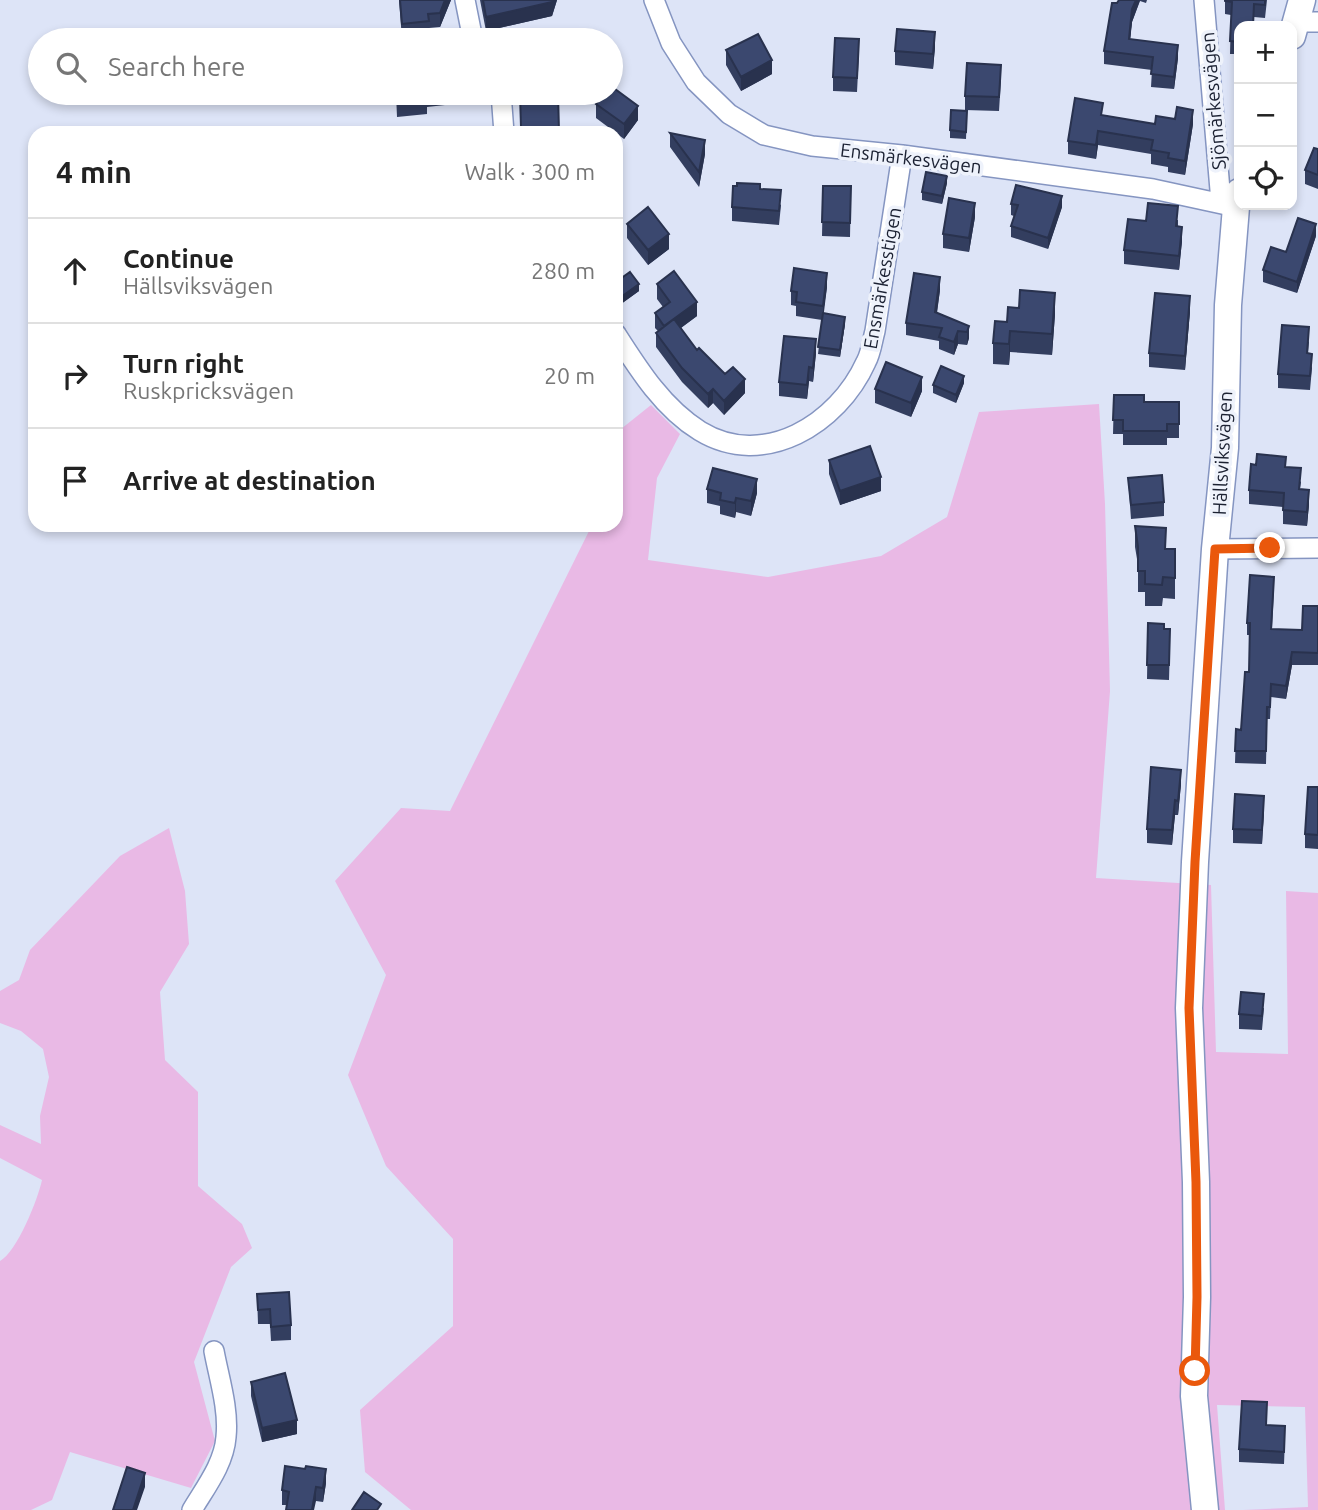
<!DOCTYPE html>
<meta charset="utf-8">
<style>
:root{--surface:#fff;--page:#f6f6f6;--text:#222;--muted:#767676;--line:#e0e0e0}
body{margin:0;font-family:Ubuntu,sans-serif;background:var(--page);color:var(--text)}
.controls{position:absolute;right:21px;top:21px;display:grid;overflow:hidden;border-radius:14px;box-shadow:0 4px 10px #0003}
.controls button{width:63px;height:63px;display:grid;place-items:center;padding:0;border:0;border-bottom:2px solid var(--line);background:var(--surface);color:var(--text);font:35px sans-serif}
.stop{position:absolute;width:21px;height:21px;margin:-16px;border:5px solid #ea580c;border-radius:50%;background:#fff}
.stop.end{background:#ea580c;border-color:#fff;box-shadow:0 2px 7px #0008}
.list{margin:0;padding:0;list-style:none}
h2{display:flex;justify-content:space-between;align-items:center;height:91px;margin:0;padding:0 28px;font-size:30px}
h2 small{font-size:23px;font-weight:400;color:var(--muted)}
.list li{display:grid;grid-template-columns:46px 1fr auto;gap:21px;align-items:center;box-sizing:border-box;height:105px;padding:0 28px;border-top:2px solid var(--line)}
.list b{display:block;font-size:26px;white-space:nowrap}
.list p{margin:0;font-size:23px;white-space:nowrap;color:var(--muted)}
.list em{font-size:23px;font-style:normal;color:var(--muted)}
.icon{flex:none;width:38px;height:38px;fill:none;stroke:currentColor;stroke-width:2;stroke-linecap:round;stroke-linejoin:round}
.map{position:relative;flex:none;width:1318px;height:1510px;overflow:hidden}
.search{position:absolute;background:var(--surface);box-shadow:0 4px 10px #0003;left:28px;top:28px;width:595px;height:77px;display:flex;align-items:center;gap:18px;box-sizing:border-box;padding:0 24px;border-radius:38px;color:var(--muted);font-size:26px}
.panel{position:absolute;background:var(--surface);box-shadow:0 4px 10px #0003;left:28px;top:126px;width:595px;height:406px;border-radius:21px}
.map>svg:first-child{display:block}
.green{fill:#e9b9e5}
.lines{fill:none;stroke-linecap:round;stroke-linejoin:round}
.street-casing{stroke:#8595c1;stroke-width:22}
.secondary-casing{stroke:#8595c1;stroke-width:29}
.street{stroke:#fff;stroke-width:19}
.secondary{stroke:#fff;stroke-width:26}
.wall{fill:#333e5f}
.shaded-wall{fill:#29324e}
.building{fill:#3b486f;stroke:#29324e;stroke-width:2}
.route{stroke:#ea580c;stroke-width:9}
.labels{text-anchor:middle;stroke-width:7;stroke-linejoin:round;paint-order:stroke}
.street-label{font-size:19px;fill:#1b2132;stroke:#eef2fb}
</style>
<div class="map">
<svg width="1318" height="1510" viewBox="0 0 1318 1510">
<rect width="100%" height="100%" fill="#dde4f7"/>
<path class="green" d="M 1099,404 L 1105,504 L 1110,691 L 1096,878 L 1211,885 L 1216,1052 L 1288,1054 L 1286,891 L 1318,893 L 1318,1510 L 1243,1510 L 1308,1507 L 1305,1407 L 1217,1405 L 1225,1510 L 411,1510 L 365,1472 L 360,1410 L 453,1326 L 453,1239 L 386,1166 L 348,1075 L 386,975 L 335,881 L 401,808 L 450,811 L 592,525 L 616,525 L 616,433 L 651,405 L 680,434 L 657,478 L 648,560 L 768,577 L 881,556 L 947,517 L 979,412 Z
M 169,828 L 185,891 L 189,944 L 160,992 L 165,1060 L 198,1092 L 198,1186 L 242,1224 L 252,1248 L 231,1267 L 194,1362 L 215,1441 L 191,1488 L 70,1452 L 52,1500 L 31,1510 L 0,1510 L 0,1261 C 17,1252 38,1199 42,1180 L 0,1158 L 0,1125 L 41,1144 L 40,1116 L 49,1077 L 43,1049 L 21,1031 L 0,1023 L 0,991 L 19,980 L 30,950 L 120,856 Z"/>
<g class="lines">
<defs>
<path id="street" d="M 465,0 L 473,40
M 654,0 L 671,43 L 696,82 L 729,114 L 764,135 L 812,146 L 902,155 L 1153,189 L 1236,207
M 1204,0 L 1221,202
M 1296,22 L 1318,22
M 501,93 L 504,133
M 616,334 C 639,370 663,408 700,431 C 764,470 838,424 866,362 C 871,353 872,342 875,331 L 902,155
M 1215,549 L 1318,548
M 192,1510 C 205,1488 224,1464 226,1437 C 229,1409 219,1378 214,1351"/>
<path id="secondary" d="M 1292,36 L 1302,0
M 1205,1510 L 1194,1396 L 1197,1297 L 1196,1182 L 1189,1008 L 1195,862 L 1215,549 L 1225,448 L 1228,305 L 1236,207 L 1239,192"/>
</defs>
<use href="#street" class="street-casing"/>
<use href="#secondary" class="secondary-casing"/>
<use href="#street" class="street"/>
<use href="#secondary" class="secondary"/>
</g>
<path class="wall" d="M 399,0 L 451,0 L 440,27 L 429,28 L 429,36 L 402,39 Z
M 480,0 L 557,0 L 552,16 L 486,31 Z
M 1119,0 L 1147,0 L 1146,3 L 1140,1 L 1132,22 L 1130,39 L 1178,58 L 1174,89 L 1151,87 L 1152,70 L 1104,64 L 1104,51 Z
M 1225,0 L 1267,0 L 1265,18 L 1254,17 L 1239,26 L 1239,54 L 1230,54 L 1231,15 L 1225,14 Z
M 935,47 L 933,69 L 895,65 L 895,51 Z
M 726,50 L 772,74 L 741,91 L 726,65 Z
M 859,53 L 857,92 L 833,91 L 833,77 Z
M 1001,79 L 999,111 L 965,110 L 965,96 Z
M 396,93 L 445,93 L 445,105 L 427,107 L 427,114 L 397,117 Z
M 520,95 L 559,131 L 561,133 L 521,133 Z
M 596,104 L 638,120 L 624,139 L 596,118 Z
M 967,111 L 966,139 L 950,138 L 950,130 Z
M 1103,115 L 1155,124 L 1193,124 L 1185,175 L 1168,172 L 1168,167 L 1151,164 L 1151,154 L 1098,145 L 1096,159 L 1068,154 L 1068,141 Z
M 670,133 L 705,154 L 699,187 L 670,147 Z
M 1318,149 L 1318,189 L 1305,184 L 1305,170 Z
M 947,183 L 942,204 L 922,200 L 922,192 Z
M 823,186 L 851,186 L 850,237 L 822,236 Z
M 760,189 L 781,205 L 779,225 L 732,221 L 732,207 Z
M 1011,204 L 1062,207 L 1048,249 L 1011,237 L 1011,226 L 1014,216 L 1011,215 Z
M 975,217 L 969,252 L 943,248 L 943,234 Z
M 1178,220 L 1178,226 L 1182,241 L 1179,270 L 1124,264 L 1124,250 L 1146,221 Z
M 627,224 L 669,249 L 648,265 L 627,238 Z
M 1316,236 L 1297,293 L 1263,282 L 1263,270 L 1286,252 Z
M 616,282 L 639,291 L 621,304 L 616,298 Z
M 657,284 L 697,316 L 681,328 L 697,350 L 745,393 L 724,415 L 713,403 L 708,408 L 682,382 L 656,347 L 656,333 L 658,331 L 655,328 L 655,313 L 663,307 L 657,299 Z
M 827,287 L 823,313 L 845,324 L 840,357 L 818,354 L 822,320 L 796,316 L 796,306 L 791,305 L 791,291 Z
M 940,290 L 937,313 L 969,326 L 969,338 L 967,345 L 958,344 L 954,355 L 939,349 L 939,341 L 906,335 L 906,323 Z
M 1190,311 L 1185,370 L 1149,367 L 1149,353 Z
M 1055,314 L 1052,355 L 1010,352 L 1009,365 L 993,364 L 993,343 L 1007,322 Z
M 1309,341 L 1308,353 L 1312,368 L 1310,390 L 1278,388 L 1278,374 Z
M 816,353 L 813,382 L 809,381 L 807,399 L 779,396 L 779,382 Z
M 964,383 L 956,403 L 933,393 L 933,385 Z
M 875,389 L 922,391 L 911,417 L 875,403 Z
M 1114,395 L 1144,402 L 1179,402 L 1179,438 L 1167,438 L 1167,445 L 1123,445 L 1123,434 L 1113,434 Z
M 829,460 L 881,491 L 840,505 L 829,474 Z
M 1286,467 L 1301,482 L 1300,489 L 1309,504 L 1307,526 L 1283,524 L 1283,507 L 1249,504 L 1249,490 Z
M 1128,478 L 1164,502 L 1164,516 L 1131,519 Z
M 707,489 L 757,493 L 751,516 L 736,512 L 735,518 L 720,514 L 720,506 L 707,503 Z
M 1135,526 L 1166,549 L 1175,549 L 1175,599 L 1163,598 L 1162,606 L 1145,606 L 1145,592 L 1138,592 L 1138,565 L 1135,547 Z
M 1274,589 L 1272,629 L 1302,630 L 1318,606 L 1318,665 L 1292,665 L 1286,699 L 1271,697 L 1270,719 L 1267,719 L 1266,764 L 1235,763 L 1236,729 L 1241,730 L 1249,672 L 1250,635 L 1247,635 L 1247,623 Z
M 1148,623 L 1164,629 L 1170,643 L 1169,680 L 1147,679 Z
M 1181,784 L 1178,815 L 1175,815 L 1172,845 L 1147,843 L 1147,829 Z
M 1318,787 L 1318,849 L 1305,848 L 1305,834 Z
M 1264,810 L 1262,844 L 1233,843 L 1233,829 Z
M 1264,1008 L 1262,1030 L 1239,1029 L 1239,1014 Z
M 257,1294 L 291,1325 L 291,1340 L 271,1341 L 270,1324 L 258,1324 Z
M 251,1382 L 297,1434 L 262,1442 L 251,1396 Z
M 1267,1425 L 1285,1438 L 1284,1464 L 1239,1462 L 1239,1449 Z
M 326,1483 L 323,1502 L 316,1501 L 286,1505 L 282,1505 L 282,1490 Z"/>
<path class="shaded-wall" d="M 445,0 L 451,0 L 440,27 L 440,13 Z
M 553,0 L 557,0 L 552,16 L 486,31 L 486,17 Z
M 1136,0 L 1140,0 L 1132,22 L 1129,52 L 1129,39 L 1132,9 Z
M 935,32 L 935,47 L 933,69 L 933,54 Z
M 1178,45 L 1178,58 L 1174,89 L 1174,77 Z
M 772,60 L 772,74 L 741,91 L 741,77 Z
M 638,106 L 638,120 L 624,139 L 624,124 Z
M 1193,110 L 1193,124 L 1185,175 L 1185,161 Z
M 1098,131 L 1098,145 L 1096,159 L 1096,145 Z
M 705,140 L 705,154 L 699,187 L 699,172 Z
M 947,176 L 947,183 L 942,204 L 942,196 Z
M 617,196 L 617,210 L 616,211 L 616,197 Z
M 1062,196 L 1062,207 L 1048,249 L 1048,238 Z
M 975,203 L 975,217 L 969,252 L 969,238 Z
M 1316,224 L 1316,236 L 1297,293 L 1297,282 Z
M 1182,227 L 1182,241 L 1179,270 L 1179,256 Z
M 669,234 L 669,249 L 648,265 L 648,250 Z
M 827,273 L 827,287 L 823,320 L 823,306 Z
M 940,277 L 940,290 L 935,325 L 935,312 Z
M 639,284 L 639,291 L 621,304 L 621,297 Z
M 1055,293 L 1055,314 L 1052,355 L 1052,334 Z
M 1190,296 L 1190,311 L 1185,370 L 1185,356 Z
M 697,302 L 697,316 L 664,340 L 664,326 Z
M 845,317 L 845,324 L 840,357 L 840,350 Z
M 969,326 L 969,338 L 967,345 L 967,332 Z
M 958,331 L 958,344 L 954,355 L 954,342 Z
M 1010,331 L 1010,352 L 1009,365 L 1009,344 Z
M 816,339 L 816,353 L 813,382 L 813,368 Z
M 809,367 L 809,381 L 807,399 L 807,385 Z
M 964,376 L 964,383 L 956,403 L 956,395 Z
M 922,377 L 922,391 L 911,417 L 911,403 Z
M 745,379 L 745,393 L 724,415 L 724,401 Z
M 713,389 L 713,403 L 708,408 L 708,394 Z
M 881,477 L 881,491 L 840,505 L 840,491 Z
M 757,479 L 757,493 L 751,516 L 751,501 Z
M 1309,490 L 1309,504 L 1307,526 L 1307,512 Z
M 736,498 L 736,512 L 735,518 L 735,503 Z
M 1292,652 L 1292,665 L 1286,699 L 1286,686 Z
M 1181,770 L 1181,784 L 1178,815 L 1178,801 Z
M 1264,796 L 1264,810 L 1262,844 L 1262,830 Z
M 1175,800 L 1175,815 L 1172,845 L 1172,830 Z
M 297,1420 L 297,1434 L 262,1442 L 262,1428 Z
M 326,1469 L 326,1483 L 323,1502 L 323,1488 Z
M 145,1473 L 145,1487 L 137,1510 L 133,1510 Z
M 316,1487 L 316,1501 L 314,1510 L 312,1510 Z"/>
<path class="building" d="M 400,0 L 445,0 L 440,13 L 428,14 L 429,21 L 402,24 Z
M 483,0 L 553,0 L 552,2 L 486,17 Z
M 1119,0 L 1136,0 L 1132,9 L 1129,39 L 1178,45 L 1174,77 L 1151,74 L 1153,57 L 1104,51 L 1112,3 L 1117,3 Z
M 1225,0 L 1265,0 L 1265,5 L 1254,4 L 1253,26 L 1239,26 L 1239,42 L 1230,41 L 1232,2 L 1225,1 Z
M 897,29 L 935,32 L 933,54 L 895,51 Z
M 758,34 L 772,60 L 741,77 L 726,50 Z
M 835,38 L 859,39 L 857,78 L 833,77 Z
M 967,63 L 1001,65 L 999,97 L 965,96 Z
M 611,86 L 638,106 L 624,124 L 596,104 L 605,93 L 611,93 Z
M 396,93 L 427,93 L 427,100 L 397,103 Z
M 528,93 L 558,93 L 559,131 L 561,133 L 524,133 L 524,127 L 521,127 L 520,95 L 528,95 Z
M 1075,98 L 1103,103 L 1101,115 L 1155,124 L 1156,116 L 1175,119 L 1177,107 L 1193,110 L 1185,161 L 1168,158 L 1169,153 L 1151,150 L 1153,140 L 1098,131 L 1096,145 L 1068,141 Z
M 951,110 L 967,111 L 966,132 L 950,130 Z
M 670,133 L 705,140 L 699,172 Z
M 1314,148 L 1318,149 L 1318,175 L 1305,170 Z
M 926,172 L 947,176 L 942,196 L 922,192 Z
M 737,183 L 760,184 L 760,189 L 781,190 L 779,211 L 732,207 L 733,186 L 737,186 Z
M 1016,185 L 1062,196 L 1048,238 L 1011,226 L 1018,205 L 1011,204 Z
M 823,186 L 851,186 L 850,223 L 822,222 Z
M 949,198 L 975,203 L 969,238 L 943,234 Z
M 1148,203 L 1178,206 L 1176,226 L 1182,227 L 1179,256 L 1124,250 L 1128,219 L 1146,221 Z
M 648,207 L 669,234 L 648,250 L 627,224 Z
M 1298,218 L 1316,224 L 1297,282 L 1263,270 L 1271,247 L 1286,252 Z
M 794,268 L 827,273 L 823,306 L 796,302 L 797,292 L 791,291 Z
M 674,271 L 697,302 L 664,326 L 655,313 L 670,302 L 657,284 Z
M 630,272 L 639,284 L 621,297 L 616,290 L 616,282 Z
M 914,273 L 940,277 L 935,312 L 969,326 L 967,332 L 958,331 L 954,342 L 939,337 L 942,328 L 906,323 Z
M 1020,290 L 1055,293 L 1052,334 L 1010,331 L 1009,344 L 993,343 L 995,321 L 1007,322 L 1008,307 L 1019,308 Z
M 1155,293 L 1190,296 L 1185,356 L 1149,353 Z
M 823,313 L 845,317 L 840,350 L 818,347 Z
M 674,319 L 697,350 L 699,348 L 725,374 L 733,367 L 745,379 L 724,401 L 713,389 L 708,394 L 682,368 L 656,333 Z
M 1282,325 L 1309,327 L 1307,353 L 1312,354 L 1310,376 L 1278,374 Z
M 784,336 L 816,339 L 813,368 L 809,367 L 807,385 L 779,382 Z
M 886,362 L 922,377 L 911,403 L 875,389 Z
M 941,366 L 964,376 L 956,395 L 933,385 Z
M 1114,395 L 1144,395 L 1144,402 L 1179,402 L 1179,424 L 1167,424 L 1167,431 L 1123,431 L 1123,420 L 1113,420 Z
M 870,446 L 881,477 L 840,491 L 829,460 Z
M 1257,454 L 1286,457 L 1285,467 L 1301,468 L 1299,489 L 1309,490 L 1307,512 L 1283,510 L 1284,493 L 1249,490 L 1251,464 L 1256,465 Z
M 713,468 L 757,479 L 751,501 L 736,498 L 735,503 L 720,500 L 721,493 L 707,489 Z
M 1162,475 L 1164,502 L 1131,505 L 1128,478 Z
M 1135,526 L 1166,528 L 1165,549 L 1175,549 L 1175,578 L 1163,577 L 1162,585 L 1145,584 L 1145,571 L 1138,571 L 1138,547 Z
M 1250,575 L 1274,577 L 1271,629 L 1302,630 L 1303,606 L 1318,606 L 1318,653 L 1292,652 L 1286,686 L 1271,684 L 1270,707 L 1267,707 L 1266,751 L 1235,751 L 1236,729 L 1241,730 L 1245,672 L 1249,672 L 1250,623 L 1247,623 Z
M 1148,623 L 1164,624 L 1164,629 L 1170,629 L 1169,665 L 1147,665 Z
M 1151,767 L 1181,770 L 1178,801 L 1175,800 L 1172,830 L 1147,829 Z
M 1308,787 L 1318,787 L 1318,835 L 1305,834 Z
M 1235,794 L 1264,796 L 1262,830 L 1233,829 Z
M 1241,992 L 1264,994 L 1262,1016 L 1239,1014 Z
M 289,1292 L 291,1325 L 271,1327 L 270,1309 L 258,1310 L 257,1294 Z
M 285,1373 L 297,1420 L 262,1428 L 251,1382 Z
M 1242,1401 L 1267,1402 L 1266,1425 L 1285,1426 L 1284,1452 L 1239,1449 Z
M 285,1466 L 305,1469 L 306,1466 L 326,1469 L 323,1488 L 316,1487 L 312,1510 L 286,1510 L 289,1492 L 282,1490 Z
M 127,1467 L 145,1473 L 133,1510 L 113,1510 Z
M 364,1492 L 381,1504 L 377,1510 L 352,1510 Z"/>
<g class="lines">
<path class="route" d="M 1195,1371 L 1197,1297 L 1196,1182 L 1189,1008 L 1195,862 L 1215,549 L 1270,548"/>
</g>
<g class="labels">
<g class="street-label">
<text transform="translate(1213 101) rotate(-95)" y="7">Sjömärkesvägen</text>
<text transform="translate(911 158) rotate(7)" y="7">Ensmärkesvägen</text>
<text transform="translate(882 278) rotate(-80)" y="7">Ensmärkesstigen</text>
<text transform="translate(1222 453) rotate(-87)" y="7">Hällsviksvägen</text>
</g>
</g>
</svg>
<div class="controls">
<button>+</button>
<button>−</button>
<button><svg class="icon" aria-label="locate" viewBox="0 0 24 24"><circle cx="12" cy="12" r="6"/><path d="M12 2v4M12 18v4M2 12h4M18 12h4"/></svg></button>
</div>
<div class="stop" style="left:1195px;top:1371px"></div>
<div class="stop end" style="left:1270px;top:548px"></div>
<div class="search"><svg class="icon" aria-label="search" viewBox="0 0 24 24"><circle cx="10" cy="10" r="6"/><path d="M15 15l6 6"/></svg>Search here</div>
<section class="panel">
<h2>4 min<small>Walk · 300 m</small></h2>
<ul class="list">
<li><svg class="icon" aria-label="ahead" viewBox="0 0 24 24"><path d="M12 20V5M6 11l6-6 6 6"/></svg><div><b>Continue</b><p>Hällsviksvägen</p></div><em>280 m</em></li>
<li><svg class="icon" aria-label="right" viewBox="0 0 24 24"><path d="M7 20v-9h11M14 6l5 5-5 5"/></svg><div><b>Turn right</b><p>Ruskpricksvägen</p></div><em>20 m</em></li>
<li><svg class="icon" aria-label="arrive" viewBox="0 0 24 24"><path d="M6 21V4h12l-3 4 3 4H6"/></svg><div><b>Arrive at destination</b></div></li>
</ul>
</section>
</div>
